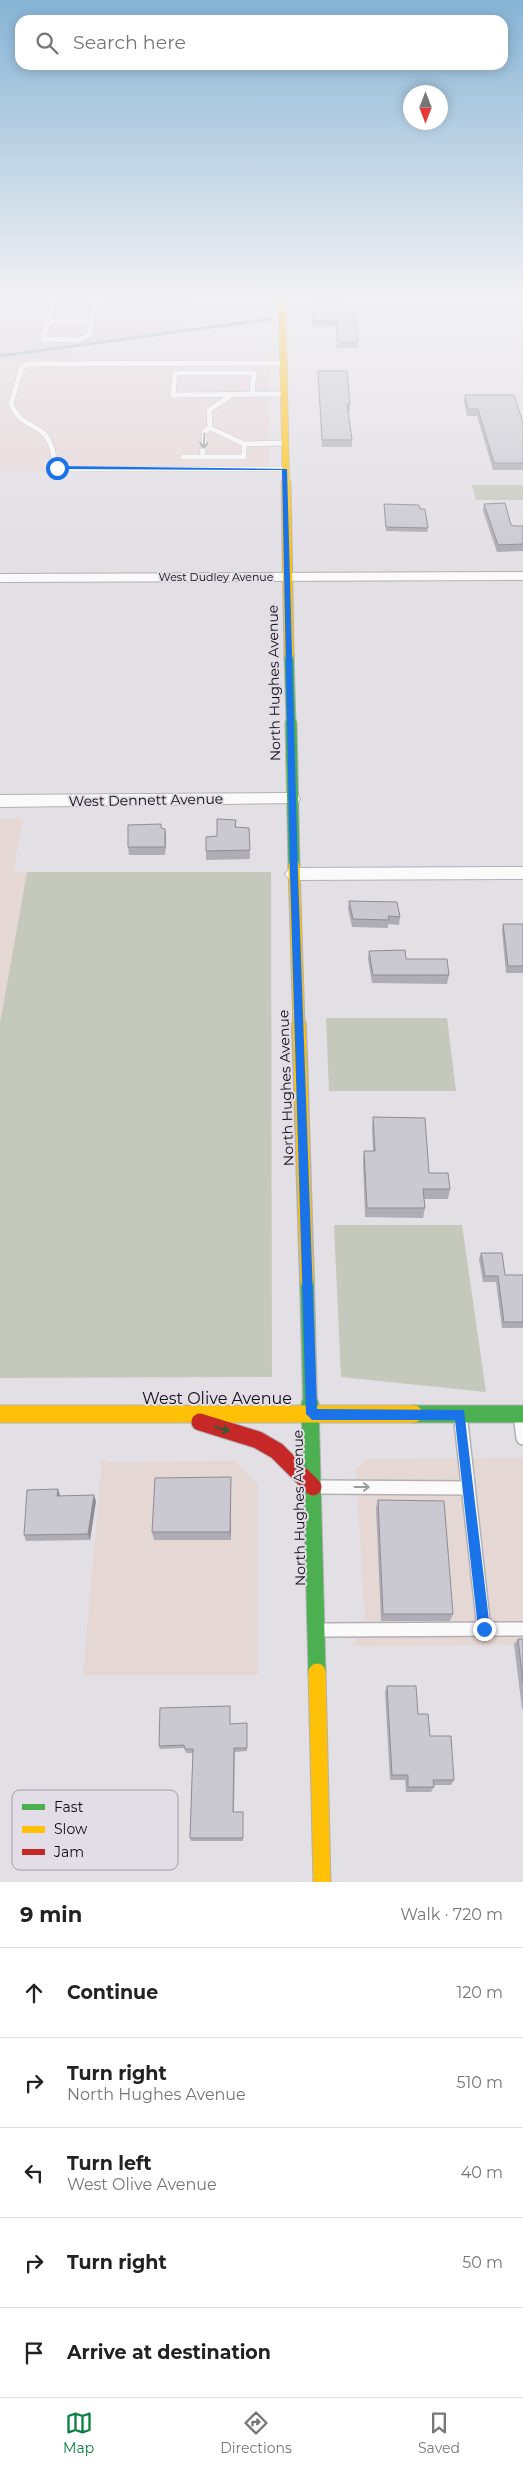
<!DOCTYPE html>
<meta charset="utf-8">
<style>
:root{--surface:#fff;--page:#f2f2f2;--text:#222;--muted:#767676;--line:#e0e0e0;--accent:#0b8043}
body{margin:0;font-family:Montserrat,sans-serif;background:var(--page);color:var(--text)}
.compass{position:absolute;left:403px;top:85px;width:45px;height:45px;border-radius:50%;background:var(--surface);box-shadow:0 2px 12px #0003;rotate:180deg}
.stop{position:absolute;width:15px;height:15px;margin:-11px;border:4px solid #1a73e8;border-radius:50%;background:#fff}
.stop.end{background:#1a73e8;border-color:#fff;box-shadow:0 1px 5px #0008}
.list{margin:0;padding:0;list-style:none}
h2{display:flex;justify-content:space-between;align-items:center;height:65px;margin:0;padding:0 20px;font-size:21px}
h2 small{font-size:16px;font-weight:400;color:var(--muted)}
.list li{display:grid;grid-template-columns:32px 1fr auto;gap:15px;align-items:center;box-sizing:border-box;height:90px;padding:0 20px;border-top:1px solid var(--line)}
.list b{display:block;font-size:19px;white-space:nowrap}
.list p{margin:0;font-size:16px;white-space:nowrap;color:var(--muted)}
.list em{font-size:16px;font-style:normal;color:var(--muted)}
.icon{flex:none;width:28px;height:28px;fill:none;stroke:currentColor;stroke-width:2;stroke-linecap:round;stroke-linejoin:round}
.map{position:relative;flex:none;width:523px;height:1882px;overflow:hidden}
.search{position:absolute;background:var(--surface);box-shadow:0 2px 12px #0003;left:15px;right:15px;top:15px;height:55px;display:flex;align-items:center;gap:12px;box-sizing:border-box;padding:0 18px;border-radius:15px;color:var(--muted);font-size:19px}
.sheet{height:515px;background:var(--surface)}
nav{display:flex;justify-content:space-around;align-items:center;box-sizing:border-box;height:70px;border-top:1px solid var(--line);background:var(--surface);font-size:14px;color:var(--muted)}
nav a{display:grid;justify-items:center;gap:2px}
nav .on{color:var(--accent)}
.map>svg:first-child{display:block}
.commercial{fill:#e5d7d3}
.built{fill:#d9d3df}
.education{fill:#e6d6d8}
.green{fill:#c5c9bb}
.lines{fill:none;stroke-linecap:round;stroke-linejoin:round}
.stream{stroke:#94b4b8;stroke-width:3}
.lane-far1-casing{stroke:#b3b1b6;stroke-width:6}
.lane-casing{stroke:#b3b1b6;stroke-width:16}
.street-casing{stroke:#b3b1b6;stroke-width:2}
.fast-far3-casing{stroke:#b3b1b6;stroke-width:11}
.fast-far2-casing{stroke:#b3b1b6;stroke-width:13}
.fast-far1-casing{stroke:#b3b1b6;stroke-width:16}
.fast-casing{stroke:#b3b1b6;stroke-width:19}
.slow-far4-casing{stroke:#b3b1b6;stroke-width:8}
.slow-far3-casing{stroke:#b3b1b6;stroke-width:11}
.slow-far2-casing{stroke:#b3b1b6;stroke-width:13}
.slow-far1-casing{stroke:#b3b1b6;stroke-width:16}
.slow-casing{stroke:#b3b1b6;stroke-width:19}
.jam-casing{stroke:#b3b1b6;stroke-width:19}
.lane-far1{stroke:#fbfafb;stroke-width:5}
.lane{stroke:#fbfafb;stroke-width:13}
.street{fill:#fbfafb;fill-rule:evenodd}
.fast-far3{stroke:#4caf50;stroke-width:9}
.fast-far2{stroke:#4caf50;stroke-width:11}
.fast-far1{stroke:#4caf50;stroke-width:13}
.fast{stroke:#4caf50;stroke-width:17}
.slow-far4{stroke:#ffc107;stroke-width:7}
.slow-far3{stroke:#ffc107;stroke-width:9}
.slow-far2{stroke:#ffc107;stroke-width:11}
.slow-far1{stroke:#ffc107;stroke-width:13}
.slow{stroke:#ffc107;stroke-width:17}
.jam{stroke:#c62828;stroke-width:17}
.wall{fill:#aeadb5}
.shaded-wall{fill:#8d8d93}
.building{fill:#cac9d2;stroke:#8d8d93}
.oneway{stroke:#9c9b9d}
.oneway2{stroke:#2d5e30}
.route{fill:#1a73e8}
.labels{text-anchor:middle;stroke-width:4;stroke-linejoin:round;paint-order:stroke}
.far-street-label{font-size:11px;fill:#0e0c10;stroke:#e2dde7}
.street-label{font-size:14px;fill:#0e0c10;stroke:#e2dde7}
.near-street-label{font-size:16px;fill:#0e0c10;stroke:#e2dde7}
.key{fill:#e2dde7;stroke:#a29ea6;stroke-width:1}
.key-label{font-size:14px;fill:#0e0c10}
</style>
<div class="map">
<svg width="523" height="1882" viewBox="0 0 523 1882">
<rect width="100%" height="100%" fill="#e2dfe5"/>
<path class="commercial" d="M 0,819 L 23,819 L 13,872 L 27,872 L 0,1021 Z
M 523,1458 L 523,1645 L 352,1646 L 365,1622 L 356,1469 L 366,1459 Z
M 102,1459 L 108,1462 L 236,1461 L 258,1485 L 258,1675 L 83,1675 Z"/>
<path class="built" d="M 0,294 L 191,294 L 187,329 L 75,345 L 71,359 L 0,359 Z"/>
<path class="education" d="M 269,358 L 270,472 L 0,472 L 0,359 Z"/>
<path class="green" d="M 472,485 L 523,485 L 523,500 L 476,500 Z
M 27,872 L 271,872 L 272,1377 L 0,1378 L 0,1023 Z
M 326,1018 L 447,1018 L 456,1091 L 329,1091 Z
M 334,1225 L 462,1225 L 486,1392 L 341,1377 Z"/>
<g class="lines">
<path class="stream" d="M 0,356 L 271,319"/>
<defs>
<path id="lane-far1" d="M 56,294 L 43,339 L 78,340 L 89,335 L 96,298 L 105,294
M 48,321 L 91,322
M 282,363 L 29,364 L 22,366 L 11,404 C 24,436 51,415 55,466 L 61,469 L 284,469
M 252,394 L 254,373 L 175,373 L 173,395 L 283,394
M 232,395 L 209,410 L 210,428 L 244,444 L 284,443
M 183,457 L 244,457 L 244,444
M 202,457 L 205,431 L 210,428"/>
<path id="lane" d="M 521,1421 L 523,1438
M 461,1422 L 484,1629
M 319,1487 L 468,1488
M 324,1630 L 523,1629"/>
<path id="street" d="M 523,572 L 523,580 L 0,582 L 0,574 Z
M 292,793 L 298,795 L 300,799 L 298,803 L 0,807 L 0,795 Z
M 523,867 L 523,879 L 294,880 L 288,878 L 285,874 L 288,870 L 294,868 Z"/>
<path id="fast-far3" d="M 289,655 L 291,724"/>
<path id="fast-far2" d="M 291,723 L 294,866"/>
<path id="fast-far1" d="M 307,1281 L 310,1405"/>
<path id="fast" d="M 310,1404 L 317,1672
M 414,1414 L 523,1414"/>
<path id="slow-far4" d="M 282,294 L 286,485"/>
<path id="slow-far3" d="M 286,483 L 289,655"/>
<path id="slow-far2" d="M 294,866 L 299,1026"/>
<path id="slow-far1" d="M 299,1025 L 307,1281"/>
<path id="slow" d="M 0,1414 L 414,1414
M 317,1672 L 322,1882"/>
<path id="jam" d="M 200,1422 L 258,1440 L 277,1451 L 313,1487"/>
</defs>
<use href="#lane-far1" class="lane-far1-casing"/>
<use href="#lane" class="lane-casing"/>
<use href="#street" class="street-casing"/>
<use href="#fast-far3" class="fast-far3-casing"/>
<use href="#fast-far2" class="fast-far2-casing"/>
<use href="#fast-far1" class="fast-far1-casing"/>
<use href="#fast" class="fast-casing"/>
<use href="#slow-far4" class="slow-far4-casing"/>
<use href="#slow-far3" class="slow-far3-casing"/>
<use href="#slow-far2" class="slow-far2-casing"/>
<use href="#slow-far1" class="slow-far1-casing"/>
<use href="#slow" class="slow-casing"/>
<use href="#jam" class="jam-casing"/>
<use href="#lane-far1" class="lane-far1"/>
<use href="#lane" class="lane"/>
<use href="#street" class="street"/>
<use href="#fast-far3" class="fast-far3"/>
<use href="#fast-far2" class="fast-far2"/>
<use href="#fast-far1" class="fast-far1"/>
<use href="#fast" class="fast"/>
<use href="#slow-far4" class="slow-far4"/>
<use href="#slow-far3" class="slow-far3"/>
<use href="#slow-far2" class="slow-far2"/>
<use href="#slow-far1" class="slow-far1"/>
<use href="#slow" class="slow"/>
<use href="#jam" class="jam"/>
</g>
<path class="wall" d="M 312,294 L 340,307 L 358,342 L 357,348 L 337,348 L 336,327 L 313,327 Z
M 318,371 L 350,404 L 350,411 L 348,411 L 352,440 L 352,447 L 322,447 Z
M 465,395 L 523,423 L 523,470 L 493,470 L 477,416 L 467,416 L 464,401 Z
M 384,504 L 420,509 L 428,528 L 427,532 L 386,531 Z
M 484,504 L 511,525 L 514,526 L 523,526 L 523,551 L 497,552 L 483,511 Z
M 236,820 L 236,827 L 249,828 L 250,859 L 206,860 L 206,837 L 217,836 Z
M 161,828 L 166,837 L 165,855 L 129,855 L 128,847 Z
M 349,901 L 400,917 L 399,925 L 388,924 L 388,928 L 352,927 L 348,909 Z
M 503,924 L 523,924 L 523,973 L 506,973 L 502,931 Z
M 369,951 L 406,959 L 449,975 L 447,984 L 372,983 L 368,959 Z
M 373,1117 L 429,1173 L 450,1189 L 448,1199 L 424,1199 L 425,1208 L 423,1218 L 365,1217 L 363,1161 L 364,1151 L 373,1151 L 372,1127 Z
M 481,1253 L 505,1275 L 523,1275 L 523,1328 L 502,1328 L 496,1282 L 483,1282 L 479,1259 Z
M 231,1477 L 231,1540 L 154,1540 L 152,1532 Z
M 60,1495 L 60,1496 L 96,1501 L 90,1540 L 26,1541 L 24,1535 Z
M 378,1500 L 453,1614 L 450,1621 L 381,1621 L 376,1508 Z
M 518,1639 L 523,1639 L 523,1709 L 522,1709 L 514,1644 Z
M 387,1686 L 418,1714 L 454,1780 L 451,1785 L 434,1785 L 434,1787 L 431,1792 L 406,1792 L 405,1780 L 390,1780 L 385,1692 Z
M 247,1723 L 247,1751 L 235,1752 L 234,1812 L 243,1812 L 243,1841 L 191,1841 L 190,1838 L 193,1753 L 186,1753 L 184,1748 L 160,1749 L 159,1746 L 230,1724 Z
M 115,1796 L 113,1839 L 77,1839 L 74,1837 Z"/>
<path class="shaded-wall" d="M 165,829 L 166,837 L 165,855 Z
M 231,1477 L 231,1540 L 230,1532 Z
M 58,1489 L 60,1495 L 59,1501 L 57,1496 Z
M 94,1495 L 96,1501 L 90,1540 L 88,1534 Z
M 113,1792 L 115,1796 L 113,1839 L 111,1837 Z"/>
<path class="building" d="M 312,294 L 339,294 L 340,307 L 354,307 L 358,342 L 338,342 L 336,321 L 313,321 Z
M 318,371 L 347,371 L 350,404 L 347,404 L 352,440 L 322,440 Z
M 465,395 L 514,395 L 523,423 L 523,463 L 494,463 L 478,409 L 468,409 Z
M 505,503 L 511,525 L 514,526 L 523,526 L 523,544 L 498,545 L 484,504 Z
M 384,504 L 419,505 L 420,509 L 425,509 L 428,528 L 386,527 Z
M 217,819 L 236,820 L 235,827 L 249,828 L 250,850 L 206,851 L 206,837 L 217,836 Z
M 161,824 L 161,828 L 165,829 L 165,847 L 128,847 L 128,825 Z
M 349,901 L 397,902 L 400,917 L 388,916 L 389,920 L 353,919 Z
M 503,924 L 523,924 L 523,966 L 508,966 Z
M 405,950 L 406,959 L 447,959 L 449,975 L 373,975 L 369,951 Z
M 373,1117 L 425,1118 L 429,1173 L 448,1173 L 450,1189 L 423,1189 L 425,1208 L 367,1208 L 364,1151 L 375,1151 Z
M 481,1253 L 502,1253 L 505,1275 L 523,1275 L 523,1322 L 504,1322 L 498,1276 L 485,1276 Z
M 231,1477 L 230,1532 L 152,1532 L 155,1478 Z
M 58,1489 L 57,1496 L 94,1495 L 88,1534 L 24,1535 L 27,1490 Z
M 378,1500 L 444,1501 L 453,1614 L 383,1614 Z
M 518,1639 L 523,1639 L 523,1682 Z
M 387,1686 L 416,1686 L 418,1714 L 428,1714 L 430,1736 L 451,1736 L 454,1780 L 433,1780 L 434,1787 L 408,1787 L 408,1775 L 392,1775 Z
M 230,1706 L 230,1724 L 247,1723 L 247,1748 L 234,1748 L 233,1812 L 243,1812 L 243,1838 L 190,1838 L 193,1749 L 185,1749 L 184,1745 L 159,1746 L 160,1708 Z"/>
<defs><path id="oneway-shaft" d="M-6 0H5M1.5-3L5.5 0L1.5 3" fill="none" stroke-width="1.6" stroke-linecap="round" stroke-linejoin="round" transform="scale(1.25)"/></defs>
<g class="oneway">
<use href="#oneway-shaft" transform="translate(204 441) rotate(95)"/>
<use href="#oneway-shaft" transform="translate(362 1487)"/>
</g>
<use class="oneway2" href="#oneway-shaft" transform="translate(222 1429) rotate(18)"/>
<linearGradient id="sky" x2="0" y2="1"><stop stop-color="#86b4d5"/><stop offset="0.53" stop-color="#f2f1f3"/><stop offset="1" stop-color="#f2f1f3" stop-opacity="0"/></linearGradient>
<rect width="523" height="557" fill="url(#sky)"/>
<path class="route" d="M 57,466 L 287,469 L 298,874 L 317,1409 L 464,1410 L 490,1629 L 488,1633 L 484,1635 L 480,1633 L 478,1629 L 455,1420 L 312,1420 L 306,1414 L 290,874 L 282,470 L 55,469 Z"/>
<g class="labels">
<g class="far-street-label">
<text x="216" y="581">West Dudley Avenue</text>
</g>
<g class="street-label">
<text transform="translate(274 683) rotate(-91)" y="5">North Hughes Avenue</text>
<text transform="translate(146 800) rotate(-1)" y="5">West Dennett Avenue</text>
<text transform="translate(286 1088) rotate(-92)" y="5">North Hughes Avenue</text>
<text transform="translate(299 1508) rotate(-91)" y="5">North Hughes Avenue</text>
</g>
<g class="near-street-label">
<text x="217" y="1404">West Olive Avenue</text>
</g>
</g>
<rect x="12" y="1790" width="166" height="80" rx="8" class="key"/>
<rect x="22" y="1804" width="23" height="6" fill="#4caf50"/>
<rect x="22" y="1826" width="23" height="7" fill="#ffc107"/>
<rect x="22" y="1849" width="23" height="6" fill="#c62828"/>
<g class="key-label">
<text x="54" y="1812">Fast</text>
<text x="54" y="1834">Slow</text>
<text x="54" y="1857">Jam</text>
</g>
</svg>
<svg class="compass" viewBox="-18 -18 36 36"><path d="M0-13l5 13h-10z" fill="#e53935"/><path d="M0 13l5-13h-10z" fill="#767676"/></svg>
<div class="stop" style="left:57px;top:468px"></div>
<div class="stop end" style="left:484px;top:1629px"></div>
<div class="search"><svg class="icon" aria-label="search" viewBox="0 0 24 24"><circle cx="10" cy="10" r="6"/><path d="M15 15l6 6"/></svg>Search here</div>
</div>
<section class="sheet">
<h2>9 min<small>Walk · 720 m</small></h2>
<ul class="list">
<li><svg class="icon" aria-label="ahead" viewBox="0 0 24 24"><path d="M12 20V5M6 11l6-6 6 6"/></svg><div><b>Continue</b></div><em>120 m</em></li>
<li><svg class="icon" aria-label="right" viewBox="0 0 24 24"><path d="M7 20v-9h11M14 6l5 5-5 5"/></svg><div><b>Turn right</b><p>North Hughes Avenue</p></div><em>510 m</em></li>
<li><svg class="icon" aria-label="left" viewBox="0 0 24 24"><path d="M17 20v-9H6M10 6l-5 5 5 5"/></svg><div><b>Turn left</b><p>West Olive Avenue</p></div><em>40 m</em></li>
<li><svg class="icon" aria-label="right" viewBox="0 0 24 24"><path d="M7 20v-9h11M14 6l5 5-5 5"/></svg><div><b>Turn right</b></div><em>50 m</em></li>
<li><svg class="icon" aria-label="arrive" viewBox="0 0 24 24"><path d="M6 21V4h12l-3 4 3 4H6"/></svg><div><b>Arrive at destination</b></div></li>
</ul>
</section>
<nav>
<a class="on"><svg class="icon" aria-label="map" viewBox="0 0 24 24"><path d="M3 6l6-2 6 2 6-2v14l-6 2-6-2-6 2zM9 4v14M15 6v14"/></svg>Map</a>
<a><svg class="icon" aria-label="directions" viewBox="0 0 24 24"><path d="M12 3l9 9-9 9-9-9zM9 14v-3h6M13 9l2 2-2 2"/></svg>Directions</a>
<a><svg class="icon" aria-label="saved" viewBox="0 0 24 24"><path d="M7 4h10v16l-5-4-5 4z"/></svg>Saved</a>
</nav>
